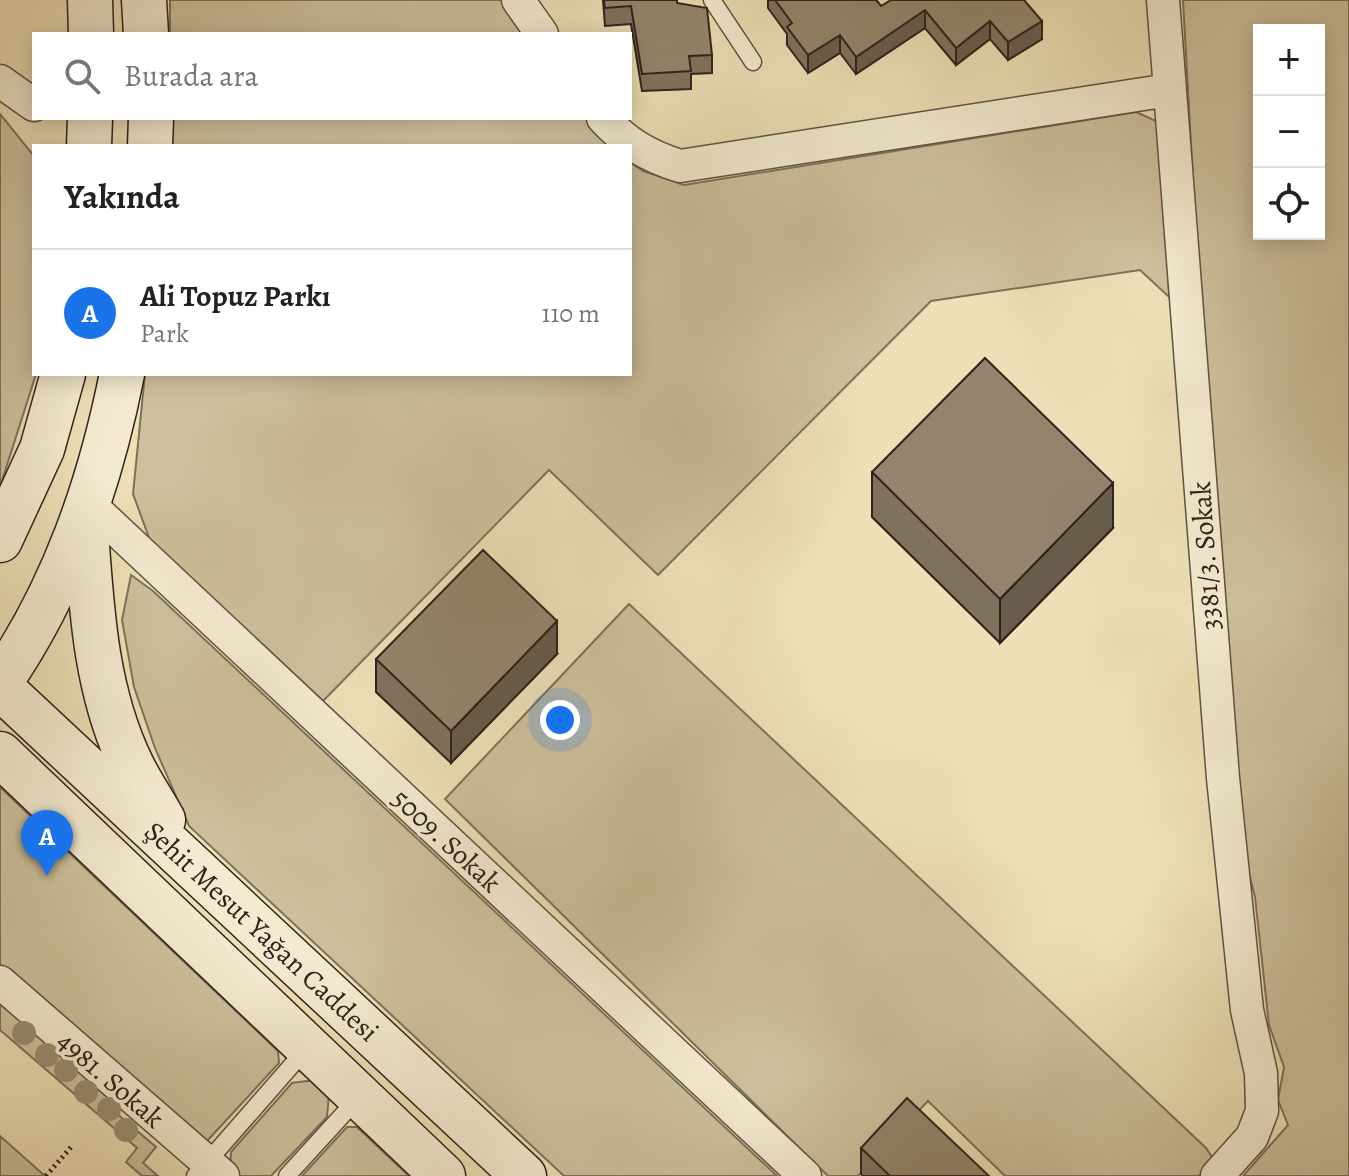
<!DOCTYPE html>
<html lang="tr">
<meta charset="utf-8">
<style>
:root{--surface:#fff;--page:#f2f2f2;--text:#222;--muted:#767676;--line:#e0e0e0;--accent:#1a73e8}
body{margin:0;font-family:Alegreya,serif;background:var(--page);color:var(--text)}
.controls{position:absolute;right:24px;top:24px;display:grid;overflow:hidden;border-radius:0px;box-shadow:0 4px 20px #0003}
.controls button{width:72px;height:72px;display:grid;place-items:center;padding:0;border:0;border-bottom:2px solid var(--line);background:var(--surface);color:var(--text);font:40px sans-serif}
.you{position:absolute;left:560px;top:720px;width:28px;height:28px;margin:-20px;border:6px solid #fff;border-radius:50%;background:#1a73e8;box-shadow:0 0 0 12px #1a73e833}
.badge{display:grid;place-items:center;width:52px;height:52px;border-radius:50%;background:var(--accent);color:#fff;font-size:26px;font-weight:700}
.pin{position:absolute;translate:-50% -66px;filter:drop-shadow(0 2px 4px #0008)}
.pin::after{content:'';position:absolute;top:42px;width:28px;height:24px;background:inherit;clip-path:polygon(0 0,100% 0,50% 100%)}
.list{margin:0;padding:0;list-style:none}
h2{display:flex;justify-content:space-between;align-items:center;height:104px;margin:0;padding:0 32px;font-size:34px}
h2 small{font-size:26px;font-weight:400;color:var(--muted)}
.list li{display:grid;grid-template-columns:52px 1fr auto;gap:24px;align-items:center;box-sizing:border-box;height:128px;padding:0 32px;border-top:2px solid var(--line)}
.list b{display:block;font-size:30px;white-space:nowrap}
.list p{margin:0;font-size:26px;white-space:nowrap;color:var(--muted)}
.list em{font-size:26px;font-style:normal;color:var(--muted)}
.icon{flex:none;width:44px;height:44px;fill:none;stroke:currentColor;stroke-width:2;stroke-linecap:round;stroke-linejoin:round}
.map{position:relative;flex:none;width:1349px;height:1176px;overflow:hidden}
.search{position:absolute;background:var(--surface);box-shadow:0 4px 20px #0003;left:32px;top:32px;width:600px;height:88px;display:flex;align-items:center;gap:20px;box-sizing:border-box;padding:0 28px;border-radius:0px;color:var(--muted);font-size:30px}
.panel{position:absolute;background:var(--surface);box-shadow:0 4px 20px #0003;left:32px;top:144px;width:600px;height:232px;border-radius:0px}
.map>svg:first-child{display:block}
.green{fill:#cdc09c;stroke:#7e715c;stroke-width:2;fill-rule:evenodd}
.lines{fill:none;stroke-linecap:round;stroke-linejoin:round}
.lane-casing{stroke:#5f5242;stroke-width:19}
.street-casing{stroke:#5f5242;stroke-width:35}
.secondary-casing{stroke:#30221b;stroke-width:47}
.path{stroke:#30221b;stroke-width:5;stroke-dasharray:2 4;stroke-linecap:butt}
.lane{stroke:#f3ebd0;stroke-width:16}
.street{stroke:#f3ebd0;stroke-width:32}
.secondary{stroke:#f3ebd0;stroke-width:44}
.tree{fill:#9a8e72}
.wall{fill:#7e725d;stroke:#30221b;stroke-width:2}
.shaded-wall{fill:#665d4c;stroke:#30221b;stroke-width:2}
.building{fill:#92856c;stroke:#30221b;stroke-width:2}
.labels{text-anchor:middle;stroke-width:7;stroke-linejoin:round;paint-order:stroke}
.street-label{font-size:28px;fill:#30221b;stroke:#f3ebd0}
</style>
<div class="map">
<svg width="1349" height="1176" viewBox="0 0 1349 1176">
<rect width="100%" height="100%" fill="#ede0b6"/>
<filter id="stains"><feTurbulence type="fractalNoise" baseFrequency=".0025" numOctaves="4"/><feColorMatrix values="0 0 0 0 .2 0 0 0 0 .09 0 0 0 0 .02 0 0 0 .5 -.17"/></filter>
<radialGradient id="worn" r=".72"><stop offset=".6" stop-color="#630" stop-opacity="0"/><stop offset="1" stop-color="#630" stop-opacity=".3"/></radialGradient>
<path class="green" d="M 170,0 L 504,0 L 528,34 L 170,34 Z
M 1183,0 L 1349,0 L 1349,1176 L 1243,1176 L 1288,1125 L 1278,1100 L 1284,1067 L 1269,1025 L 1255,897 L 1244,853 L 1192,295 L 1193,181 ZM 1259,30 L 1319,30 L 1319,234 L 1259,234 Z
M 1136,112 L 1156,121 L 1165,143 L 1169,297 L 1140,270 L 931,301 L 658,575 L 549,470 L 323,701 L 151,543 L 133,494 L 145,374 L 630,374 L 630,162 L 643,171 L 684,185 Z
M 0,114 L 34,156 L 36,374 L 0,487 Z
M 171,118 L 587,118 L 612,146 L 169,146 Z
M 131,575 L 153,591 L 777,1176 L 564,1176 L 189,826 L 155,748 L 134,687 L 122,620 Z
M 629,604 L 1206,1148 L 1214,1160 L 1199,1176 L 1005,1176 L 928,1101 L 858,1176 L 828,1176 L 445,799 Z
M 0,787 L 278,1051 L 279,1063 L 207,1141 L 0,965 Z
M 0,1002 L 121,1105 L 116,1113 L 156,1147 L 143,1163 L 158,1176 L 142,1176 L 126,1162 L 137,1148 L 0,1030 Z
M 314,1080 L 329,1094 L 327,1117 L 271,1176 L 240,1176 L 230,1167 L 231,1152 L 292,1083 Z
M 347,1127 L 357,1127 L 409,1176 L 302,1176 Z
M 0,1136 L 45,1176 L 0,1176 Z"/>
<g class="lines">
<defs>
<path id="lane" d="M 712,0 L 753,62
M 195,1176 L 306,1049
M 287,1176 L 359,1097"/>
<path id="street" d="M 518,0 L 542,34
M 1163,0 L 1223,778 L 1247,1010 L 1261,1073 L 1262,1111 L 1252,1137 L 1217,1176
M 0,81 L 34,105
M 603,118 C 626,143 648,156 680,166 L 1169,90
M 89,504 L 805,1176
M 0,982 L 223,1176"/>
<path id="secondary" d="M 90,0 L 91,34
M 144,0 L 146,34
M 89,146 L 90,118
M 150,146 L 151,118
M 85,517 C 91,601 94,689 132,766 C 141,784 153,802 163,820
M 0,540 L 42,449 L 63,374
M 0,682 C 64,589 100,484 122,374
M 0,687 L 524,1176
M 0,754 L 443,1176"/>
</defs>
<use href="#lane" class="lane-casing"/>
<use href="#street" class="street-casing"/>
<use href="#secondary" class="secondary-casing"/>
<path class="path" d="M 46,1176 L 72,1146"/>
<use href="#lane" class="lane"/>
<use href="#street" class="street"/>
<use href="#secondary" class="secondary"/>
</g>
<g class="tree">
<circle cx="24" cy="1033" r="12"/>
<circle cx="47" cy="1055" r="12"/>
<circle cx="66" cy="1070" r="12"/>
<circle cx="86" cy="1092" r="12"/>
<circle cx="109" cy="1109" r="12"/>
<circle cx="126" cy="1130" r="12"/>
</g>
<path class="wall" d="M 603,0 L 677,0 L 677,3 L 712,55 L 712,73 L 691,74 L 691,89 L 642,91 L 631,24 L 605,26 Z
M 768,0 L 876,0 L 881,6 L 1024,0 L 1042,39 L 1008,60 L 990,39 L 956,65 L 925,28 L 856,74 L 840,53 L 808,73 L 787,45 L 787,34 L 768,8 Z
M 872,472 L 1113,528 L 1000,643 L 872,517 Z
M 557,654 L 451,763 L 376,692 L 376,659 Z
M 861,1148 L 989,1176 L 863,1176 L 861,1174 Z"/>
<path class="shaded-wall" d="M 925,10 L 925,28 L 856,74 L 856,57 Z
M 990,21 L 990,39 L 956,65 L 956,48 Z
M 1042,21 L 1042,39 L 1008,60 L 1008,42 Z
M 840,35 L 840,53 L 808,73 L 808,55 Z
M 1113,483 L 1113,528 L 1000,643 L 1000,599 Z
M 557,621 L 557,654 L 451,763 L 451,731 Z"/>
<path class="building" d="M 604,0 L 677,0 L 677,3 L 707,8 L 712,55 L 689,56 L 691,71 L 642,74 L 631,6 L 605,8 Z
M 775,0 L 876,0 L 881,6 L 891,0 L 1024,0 L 1042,21 L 1008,42 L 990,21 L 956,48 L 925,10 L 856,57 L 840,35 L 808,55 L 787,27 L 792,23 Z
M 985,358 L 1113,483 L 1000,599 L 872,472 Z
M 483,550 L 557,621 L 451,731 L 376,659 Z
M 907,1098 L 989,1176 L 890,1176 L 861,1148 Z"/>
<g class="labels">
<g class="street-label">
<text transform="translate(1205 556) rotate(-94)" y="10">3381/3. Sokak</text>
<text transform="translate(447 840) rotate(43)" y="10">5009. Sokak</text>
<text transform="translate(262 931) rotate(43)" y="10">Şehit Mesut Yağan Caddesi</text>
<text transform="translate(111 1079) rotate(41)" y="10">4981. Sokak</text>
</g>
</g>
<rect width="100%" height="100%" filter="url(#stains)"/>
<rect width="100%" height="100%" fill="url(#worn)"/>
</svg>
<div class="controls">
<button>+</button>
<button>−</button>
<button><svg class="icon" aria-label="locate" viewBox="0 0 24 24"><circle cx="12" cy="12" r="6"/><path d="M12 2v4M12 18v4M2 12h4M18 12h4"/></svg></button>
</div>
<div class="you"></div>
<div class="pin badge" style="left:47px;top:876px">A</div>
<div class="search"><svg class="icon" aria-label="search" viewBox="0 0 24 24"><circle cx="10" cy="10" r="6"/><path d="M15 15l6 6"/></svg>Burada ara</div>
<section class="panel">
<h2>Yakında<small></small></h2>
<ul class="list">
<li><span class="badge">A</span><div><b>Ali Topuz Parkı</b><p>Park</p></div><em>110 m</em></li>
</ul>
</section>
</div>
